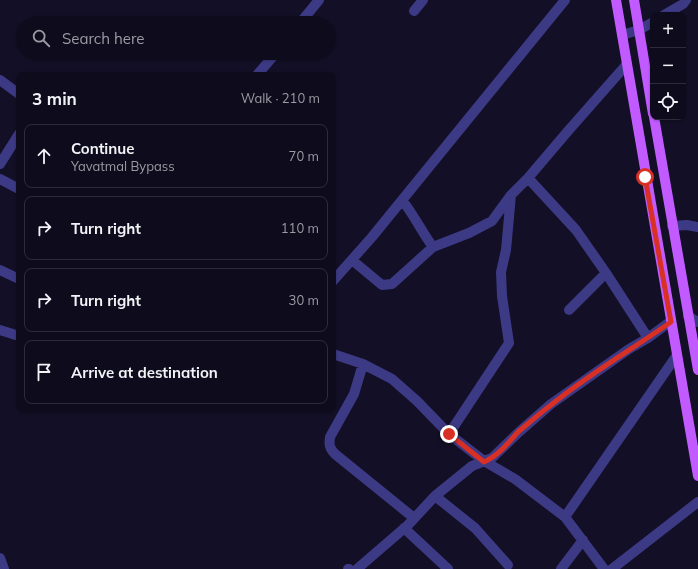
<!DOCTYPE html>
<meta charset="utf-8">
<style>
:root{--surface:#0e0b1c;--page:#171425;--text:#f1f3f6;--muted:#9b9ba3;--line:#2e2b3b}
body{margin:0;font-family:Mulish,sans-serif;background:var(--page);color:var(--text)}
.controls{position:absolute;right:12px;top:12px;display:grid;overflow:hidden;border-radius:8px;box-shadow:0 1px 3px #0004}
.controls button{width:36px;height:36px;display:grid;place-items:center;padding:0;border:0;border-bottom:1px solid var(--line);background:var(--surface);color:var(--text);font:20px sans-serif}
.stop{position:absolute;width:12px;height:12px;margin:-9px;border:3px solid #d93025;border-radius:50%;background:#fff}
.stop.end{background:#d93025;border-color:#fff;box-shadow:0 1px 4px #0008}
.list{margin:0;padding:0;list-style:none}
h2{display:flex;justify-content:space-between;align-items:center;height:52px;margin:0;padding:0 16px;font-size:17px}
h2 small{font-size:13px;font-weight:400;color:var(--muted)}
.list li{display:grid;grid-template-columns:26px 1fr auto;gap:12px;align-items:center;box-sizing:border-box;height:64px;margin:0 8px 8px;padding:0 8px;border:1px solid var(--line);border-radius:8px}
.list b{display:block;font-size:15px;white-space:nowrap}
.list p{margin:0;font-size:13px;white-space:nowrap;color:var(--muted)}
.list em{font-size:13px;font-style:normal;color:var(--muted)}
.icon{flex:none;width:22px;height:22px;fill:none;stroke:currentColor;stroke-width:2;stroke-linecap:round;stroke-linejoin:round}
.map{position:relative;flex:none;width:698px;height:569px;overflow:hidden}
.search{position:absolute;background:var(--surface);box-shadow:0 1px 3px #0004;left:16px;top:16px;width:320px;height:44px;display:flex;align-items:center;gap:10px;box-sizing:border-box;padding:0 14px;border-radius:22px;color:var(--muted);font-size:15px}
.panel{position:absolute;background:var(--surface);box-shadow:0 1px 3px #0004;left:16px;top:72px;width:320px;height:340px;border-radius:8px}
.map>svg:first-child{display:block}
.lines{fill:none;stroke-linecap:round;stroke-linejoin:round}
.minor{stroke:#3d3a85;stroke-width:10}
.major{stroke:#c25bff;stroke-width:10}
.route{stroke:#d93025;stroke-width:5}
</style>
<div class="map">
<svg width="698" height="569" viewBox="0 0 698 569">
<rect width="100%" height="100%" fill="#130f26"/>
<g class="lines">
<path class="minor" d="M 414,11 L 423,0
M 664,15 L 683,4 L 686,0
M 300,23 L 319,0
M 622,35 L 639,30 L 653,22
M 257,75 L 276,53
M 0,80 L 19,94
M 0,164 L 19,134
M 528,178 L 576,230 L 606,273 L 648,338
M 0,179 L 19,189
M 402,200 C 414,215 422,232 433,247
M 672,226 L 687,225 L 698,227
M 352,260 L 382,285 L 392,284 L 433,247 L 469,233 L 492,221 L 511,195 L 528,178 L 568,131 L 627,64
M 0,270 L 19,279
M 333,281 L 372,237 L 565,0
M 569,310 L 606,273
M 688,316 L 698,322
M 0,330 L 19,336
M 333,354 L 363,364 L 392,379 L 417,401 L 449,434 L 484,461 L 515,479 L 565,517 L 604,569
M 363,364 L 354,394 L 330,437 C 329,444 329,448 335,454 L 414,518
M 449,434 L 509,343 L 502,296 L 501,272 L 506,250 L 511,195
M 435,496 L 475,528 L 508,565
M 565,517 L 677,355
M 404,528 L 448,569
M 0,558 L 4,569
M 348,569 L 349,569
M 357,569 L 408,525 L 435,496 L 472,466 L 492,458 L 519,432 L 551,404 L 629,349 L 648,338 L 671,321
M 561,569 L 583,540
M 612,569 L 698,502"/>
<path class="major" d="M 616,0 L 698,476
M 634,0 L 653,114
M 654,117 L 698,370"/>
</g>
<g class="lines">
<path class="route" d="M 449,434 L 484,462 C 498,456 508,443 518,432 C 529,423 540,413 551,405 C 589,374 631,350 671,322 L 645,177"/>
</g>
</svg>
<div class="controls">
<button>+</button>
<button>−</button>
<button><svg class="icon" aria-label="locate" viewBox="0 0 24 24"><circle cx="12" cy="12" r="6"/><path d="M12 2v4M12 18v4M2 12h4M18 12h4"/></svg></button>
</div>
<div class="stop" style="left:645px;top:177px"></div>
<div class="stop end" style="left:449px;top:434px"></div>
<div class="search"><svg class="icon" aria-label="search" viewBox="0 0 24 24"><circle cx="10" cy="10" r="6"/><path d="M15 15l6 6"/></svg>Search here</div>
<section class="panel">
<h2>3 min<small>Walk · 210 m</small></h2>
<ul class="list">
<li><svg class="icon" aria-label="ahead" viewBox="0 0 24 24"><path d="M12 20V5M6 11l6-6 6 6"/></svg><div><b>Continue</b><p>Yavatmal Bypass</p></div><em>70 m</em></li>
<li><svg class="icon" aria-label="right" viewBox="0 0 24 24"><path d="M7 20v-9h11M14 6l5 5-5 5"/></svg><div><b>Turn right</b></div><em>110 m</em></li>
<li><svg class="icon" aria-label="right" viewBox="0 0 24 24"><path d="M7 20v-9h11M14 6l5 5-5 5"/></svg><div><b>Turn right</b></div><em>30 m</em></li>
<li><svg class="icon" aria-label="arrive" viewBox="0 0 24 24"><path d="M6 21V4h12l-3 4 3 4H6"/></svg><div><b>Arrive at destination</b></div></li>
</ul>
</section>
</div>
